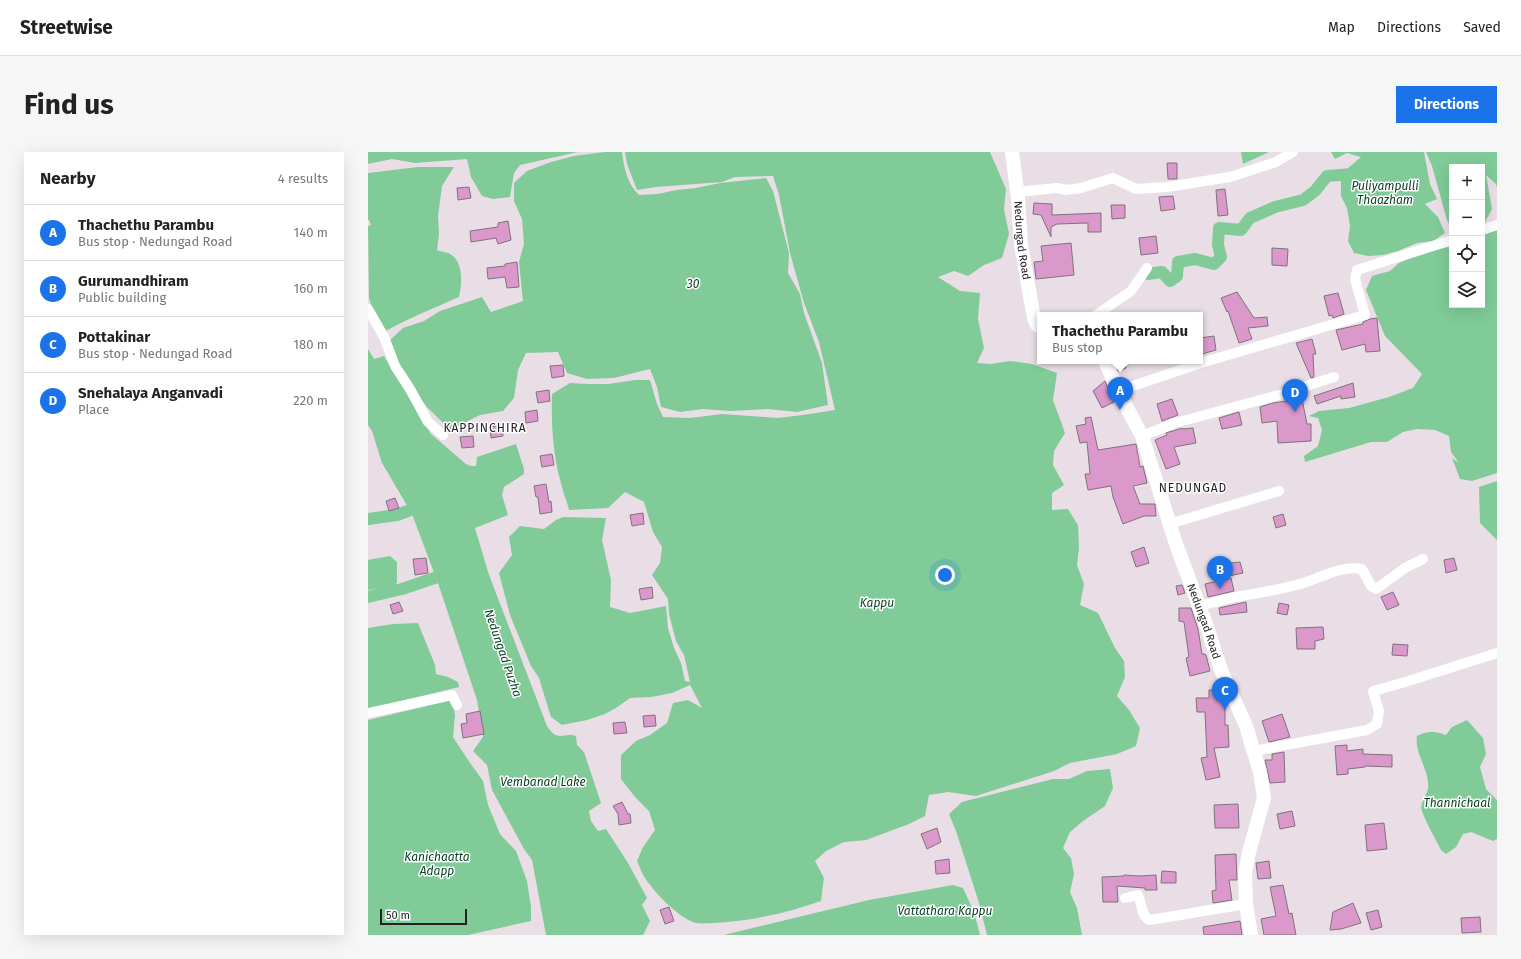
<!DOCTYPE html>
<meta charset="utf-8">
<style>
:root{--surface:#fff;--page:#f6f6f6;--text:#222;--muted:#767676;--line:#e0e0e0;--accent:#1a73e8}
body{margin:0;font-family:"Fira Sans",sans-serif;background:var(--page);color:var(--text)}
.controls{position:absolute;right:12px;top:12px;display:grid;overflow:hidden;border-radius:0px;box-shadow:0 4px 16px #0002}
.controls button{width:36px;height:36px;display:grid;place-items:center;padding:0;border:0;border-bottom:1px solid var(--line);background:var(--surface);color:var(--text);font:20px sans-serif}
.scale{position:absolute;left:12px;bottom:10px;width:87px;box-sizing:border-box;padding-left:4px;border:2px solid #242023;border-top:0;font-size:11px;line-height:14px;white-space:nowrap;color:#242023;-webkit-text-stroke:3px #fff;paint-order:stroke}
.you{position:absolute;left:577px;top:423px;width:14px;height:14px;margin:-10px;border:3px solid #fff;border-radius:50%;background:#1a73e8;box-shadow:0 0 0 6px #1a73e833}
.badge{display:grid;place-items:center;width:26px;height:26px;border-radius:50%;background:var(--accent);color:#fff;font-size:13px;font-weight:700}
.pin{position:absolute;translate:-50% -33px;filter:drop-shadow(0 1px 2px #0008)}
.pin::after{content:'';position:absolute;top:21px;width:14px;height:12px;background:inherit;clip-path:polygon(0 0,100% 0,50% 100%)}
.popup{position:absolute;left:669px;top:160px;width:166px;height:52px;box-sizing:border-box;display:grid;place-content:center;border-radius:0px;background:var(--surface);filter:drop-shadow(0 1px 3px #0005);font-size:13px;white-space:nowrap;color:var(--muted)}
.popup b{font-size:15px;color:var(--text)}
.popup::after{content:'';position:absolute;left:50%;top:100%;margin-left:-8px;border:8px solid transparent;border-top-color:var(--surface)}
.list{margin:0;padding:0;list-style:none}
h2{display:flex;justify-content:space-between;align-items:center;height:52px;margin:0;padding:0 16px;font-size:17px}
h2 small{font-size:13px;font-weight:400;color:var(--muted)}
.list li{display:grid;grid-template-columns:26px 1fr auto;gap:12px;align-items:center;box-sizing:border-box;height:56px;padding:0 16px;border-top:1px solid var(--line)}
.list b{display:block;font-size:15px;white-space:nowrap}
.list p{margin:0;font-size:13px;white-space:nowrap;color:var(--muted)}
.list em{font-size:13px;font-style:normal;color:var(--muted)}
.icon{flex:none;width:22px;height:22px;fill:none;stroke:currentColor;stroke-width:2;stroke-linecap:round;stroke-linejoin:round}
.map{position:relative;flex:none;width:1129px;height:783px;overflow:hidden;border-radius:0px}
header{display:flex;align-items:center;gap:24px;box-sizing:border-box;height:56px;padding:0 20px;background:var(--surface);border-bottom:1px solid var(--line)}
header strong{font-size:19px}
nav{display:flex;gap:22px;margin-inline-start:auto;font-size:14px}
.intro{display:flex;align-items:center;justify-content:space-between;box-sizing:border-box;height:96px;padding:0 24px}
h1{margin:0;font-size:28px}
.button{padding:10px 18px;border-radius:0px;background:var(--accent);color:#fff;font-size:14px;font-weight:700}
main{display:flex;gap:24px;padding:0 24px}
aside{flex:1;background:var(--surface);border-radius:0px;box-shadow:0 4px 16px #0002}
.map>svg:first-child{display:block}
.water{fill:#80cb98}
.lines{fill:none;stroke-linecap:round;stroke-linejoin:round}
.canal{stroke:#80cb98;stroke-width:12}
.building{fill:#db98cb;stroke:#7e737b}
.minor{stroke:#fff;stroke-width:10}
.secondary{stroke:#fff;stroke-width:14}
.labels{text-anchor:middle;stroke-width:3;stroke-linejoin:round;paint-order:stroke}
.street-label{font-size:11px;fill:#242023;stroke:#fff}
.water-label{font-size:12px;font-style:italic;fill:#064222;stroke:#fff}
.neighbourhood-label{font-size:12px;letter-spacing:1px;fill:#242023;stroke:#fff}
</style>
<header>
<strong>Streetwise</strong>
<nav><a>Map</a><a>Directions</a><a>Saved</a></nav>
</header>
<div class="intro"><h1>Find us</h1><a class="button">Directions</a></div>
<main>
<aside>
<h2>Nearby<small>4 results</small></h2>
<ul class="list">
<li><span class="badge">A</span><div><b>Thachethu Parambu</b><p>Bus stop · Nedungad Road</p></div><em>140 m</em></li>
<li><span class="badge">B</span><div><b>Gurumandhiram</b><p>Public building</p></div><em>160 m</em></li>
<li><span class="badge">C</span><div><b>Pottakinar</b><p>Bus stop · Nedungad Road</p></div><em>180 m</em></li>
<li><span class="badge">D</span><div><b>Snehalaya Anganvadi</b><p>Place</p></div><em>220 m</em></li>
</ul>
</aside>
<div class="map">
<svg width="1129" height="783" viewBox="0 0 1129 783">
<rect width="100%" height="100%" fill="#eadee6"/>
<path class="water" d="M 0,0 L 210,0 L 152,13 L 146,21 L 142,45 L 125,47 L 114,44 L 103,25 L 99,7 L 47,11 L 24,7 L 0,12 Z
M 237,0 L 254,0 C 256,15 259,32 271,43 L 289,42 L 309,38 L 328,36 L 352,31 L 398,26 L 405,39 L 421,101 L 420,121 L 432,142 L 436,161 L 454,211 L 460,253 L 429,260 L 400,257 L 363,259 L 335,257 L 312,260 L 293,255 L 289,235 L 282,217 L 246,226 L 219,227 L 199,221 L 190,200 L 158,201 L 150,218 L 146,246 L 135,259 L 112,263 L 82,278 L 59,255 L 36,224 L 20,190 L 35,176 L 56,169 L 72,159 L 114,145 L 123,160 L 155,149 L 151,110 L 156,92 L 154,67 L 146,49 L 146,31 L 159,19 L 183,10 L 206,4 Z
M 257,0 L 622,0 L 638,37 L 636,57 L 641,82 L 634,106 L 616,113 L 600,124 L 586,119 L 570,125 L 592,139 L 612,141 L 610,167 L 616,196 L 609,211 L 623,212 L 642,209 L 664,212 L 689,221 L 685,248 L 697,281 L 686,299 L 685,313 L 696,333 L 684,341 L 684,358 L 700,357 L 710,373 L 711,396 L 709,413 L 716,432 L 712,453 L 730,461 L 747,496 L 756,509 L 757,525 L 749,544 L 761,558 L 772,576 L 768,594 L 749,602 L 702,611 L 686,619 L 608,644 L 580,640 L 561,643 L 557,664 L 541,672 L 498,688 L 476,690 L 458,699 L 447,709 L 456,726 L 453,749 C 419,761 383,769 347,771 C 341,771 334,772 328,771 C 310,766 285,739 275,723 C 273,719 271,713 269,709 L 275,695 L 287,678 L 281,659 L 267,645 L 253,627 L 253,603 L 268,589 L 282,583 L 299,571 L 305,551 L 320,548 L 334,556 L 322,533 L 304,541 L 283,545 L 262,546 L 248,556 L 237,562 L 219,568 L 194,573 L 183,565 L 171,526 L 163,514 L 142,463 L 131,421 L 144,403 L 141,385 L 152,374 L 176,377 L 188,368 L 195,365 L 238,366 L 234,388 L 243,428 L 242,455 L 262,461 L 298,454 L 300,476 L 306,496 L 313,511 L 317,529 L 322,530 L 316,503 L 308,489 L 301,462 L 300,447 L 284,423 L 292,411 L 294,395 L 285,380 L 276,350 L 257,340 L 240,356 L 201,358 C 199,349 195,341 193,331 C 185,304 183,270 184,242 L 202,231 L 220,232 L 240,232 L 267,228 L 282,228 L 289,252 L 295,265 L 322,266 L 354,262 L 410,266 L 442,262 L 467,258 L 451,190 L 436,151 L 422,101 L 411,43 L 405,24 L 367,25 L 354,30 L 288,35 L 269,38 L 259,12 Z
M 873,0 L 901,0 L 875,12 Z
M 963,0 L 1056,0 L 1062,32 L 1069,47 L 1057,52 L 1070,65 L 1077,81 L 1065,89 L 1049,91 L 1030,99 L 1015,103 L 1000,104 L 986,101 L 980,89 L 982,74 L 979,56 L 973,44 L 973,22 L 993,5 L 979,1 L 967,7 Z
M 1058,0 L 1129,0 L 1129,36 L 1128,32 L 1118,23 L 1124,57 L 1115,74 L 1114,74 L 1114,15 L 1084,15 L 1084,77 L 1079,68 L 1064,14 Z
M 50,15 L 86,15 L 74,34 L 70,64 L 71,82 L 69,98 C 73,100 79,100 82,102 C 96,110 94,132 91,145 C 66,156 41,166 18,179 L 5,158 L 1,146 L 0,74 L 3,73 L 1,68 L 0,68 L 0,21 Z
M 1129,74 L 1129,321 L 1104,329 L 1092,327 L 1084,306 L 1091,311 L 1083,300 L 1081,284 L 1067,278 L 1049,277 L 1035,280 L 1019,290 L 1003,290 L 937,310 L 936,304 L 950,294 L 954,278 L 950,266 L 941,264 L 951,259 L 981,256 L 1021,245 L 1045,236 L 1054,222 L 1017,184 L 998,138 L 1004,124 L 1022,119 L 1031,111 L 1059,99 L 1080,95 L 1084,92 L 1084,153 L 1114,153 L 1114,80 Z
M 0,197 L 6,207 L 16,204 L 63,282 L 98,312 L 103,314 L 108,314 L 109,305 L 148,292 L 156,317 L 156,322 L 136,335 L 134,343 L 140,363 L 107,376 L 121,423 L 179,574 C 190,591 194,580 208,584 L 209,593 L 216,600 L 233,651 L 221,659 L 223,669 L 230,679 L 238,677 L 260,711 L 279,746 L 274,753 L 282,769 L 275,783 L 178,783 L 164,708 L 156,697 L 124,638 L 119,613 L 105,599 L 115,585 L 109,548 L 71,434 L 44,362 L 14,311 L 4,279 L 0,273 Z
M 1129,329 L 1129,388 L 1112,371 L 1111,335 Z
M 22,404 L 29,410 L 29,430 L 27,434 L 0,438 L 0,408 Z
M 50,471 L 67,513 L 68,522 L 80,525 L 90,530 L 91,535 L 0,557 L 0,476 L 25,472 Z
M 84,548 L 87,563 L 85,585 L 100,608 L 115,629 L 120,653 L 132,682 L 148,699 L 159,729 L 163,755 L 163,769 L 100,783 L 0,783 L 0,568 Z
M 1099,568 L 1115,586 L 1118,602 L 1112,615 L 1118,637 L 1129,648 L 1129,687 L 1125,689 L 1103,680 L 1095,682 L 1088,695 L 1078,702 L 1073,698 C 1067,686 1059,673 1054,659 C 1051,650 1059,644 1060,636 C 1062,618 1046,602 1049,584 C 1059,579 1067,579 1078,583 L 1084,575 Z
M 742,617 L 745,636 L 737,654 L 715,669 L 702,680 L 695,696 L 703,706 L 706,722 L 702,740 L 709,756 L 714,783 L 619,783 L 611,751 L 588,679 L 581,662 L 594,650 L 685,627 L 701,627 L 719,619 Z
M 585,733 L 595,736 L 606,760 L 612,783 L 356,783 L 501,748 Z"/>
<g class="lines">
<path class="canal" d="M 780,122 L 794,120 L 802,129 L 809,124 L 810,110 L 827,107 L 846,112 L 853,105 L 850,93 L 851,76 L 873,78 L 882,66 L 907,55 L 935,48 L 947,39 L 959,24 L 985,22
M 0,367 L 29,363 L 56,353
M 0,445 L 34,437 L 84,420"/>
</g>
<path class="building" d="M 799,11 L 809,11 L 809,27 L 800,27 Z
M 101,35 L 103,46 L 90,48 L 89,36 Z
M 857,37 L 860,63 L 850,64 L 848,38 Z
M 805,44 L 807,57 L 793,59 L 791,45 Z
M 666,51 L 684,52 L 684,63 L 733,61 L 733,80 L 720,80 L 720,71 L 689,72 L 683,75 L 683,85 L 673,63 L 665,62 Z
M 743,53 L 757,53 L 757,66 L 744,67 Z
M 140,69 L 143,88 L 130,92 L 128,86 L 103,90 L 102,79 L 130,75 L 130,71 Z
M 788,84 L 790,101 L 773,103 L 771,86 Z
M 703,91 L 706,123 L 668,127 L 666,110 L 675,109 L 673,94 Z
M 904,96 L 920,97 L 919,114 L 904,113 Z
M 149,110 L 151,135 L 139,136 L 137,125 L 120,127 L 119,116 L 137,114 L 137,112 Z
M 869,140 L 886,166 L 899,165 L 900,174 L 880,176 L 884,187 L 871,191 L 860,159 L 859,160 L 853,146 Z
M 970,141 L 976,162 L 965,166 L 964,163 L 961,164 L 956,144 Z
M 1009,166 L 1012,199 L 998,200 L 997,192 L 974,198 L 968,178 L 995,172 L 995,170 L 1002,167 Z
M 846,184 L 848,198 L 834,202 L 832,186 Z
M 944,187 L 948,202 L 945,202 L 946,225 L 943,226 L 928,191 Z
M 746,209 L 756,209 L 758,216 L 750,219 Z
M 195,213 L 196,224 L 184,226 L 182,214 Z
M 737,229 L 746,250 L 734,256 L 725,239 Z
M 985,231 L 987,245 L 973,247 L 973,244 L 949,252 L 946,244 Z
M 181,238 L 182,249 L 170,251 L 168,240 Z
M 804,247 L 810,263 L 794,269 L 789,252 Z
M 934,247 L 939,272 L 943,272 L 943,289 L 910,291 L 909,269 L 894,271 L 892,255 L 905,251 Z
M 169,258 L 170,269 L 158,271 L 157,260 Z
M 871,260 L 874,273 L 854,277 L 851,266 Z
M 723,265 L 730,298 L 768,292 L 772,315 L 775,314 L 779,331 L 765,334 L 772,352 L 787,352 L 788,364 L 776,364 L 755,372 L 745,345 L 743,334 L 720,338 L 717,322 L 722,322 L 719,290 L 712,291 L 708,274 L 718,272 L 717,266 Z
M 134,273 L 135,284 L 123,286 L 122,275 Z
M 814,276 L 815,277 L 825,276 L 828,291 L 806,295 L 812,312 L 798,317 L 787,288 L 799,283 L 798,281 Z
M 105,284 L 106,295 L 94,296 L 92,285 Z
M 184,302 L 186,313 L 174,315 L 172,304 Z
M 178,332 L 181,350 L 183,349 L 184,360 L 172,362 L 170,345 L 168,345 L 166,334 Z
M 27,346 L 31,356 L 21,359 L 18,349 Z
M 275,361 L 276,372 L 264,374 L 262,363 Z
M 915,362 L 918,373 L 908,376 L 905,365 Z
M 776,395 L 781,411 L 768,415 L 763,400 Z
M 58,406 L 60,421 L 47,423 L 45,407 Z
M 1086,406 L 1089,418 L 1078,421 L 1076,408 Z
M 872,410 L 875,421 L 856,425 L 855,412 Z
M 863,426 L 866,439 L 840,445 L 837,432 Z
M 814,433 L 817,441 L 810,443 L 808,434 Z
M 284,435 L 285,446 L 273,448 L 271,437 Z
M 1025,440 L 1031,453 L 1019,458 L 1013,445 Z
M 31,450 L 35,459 L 25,462 L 22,453 Z
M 878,450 L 879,460 L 852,463 L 851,456 Z
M 911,451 L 921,453 L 919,463 L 909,461 Z
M 811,456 L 823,456 L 830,477 L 834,502 L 837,502 L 838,503 L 842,519 L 822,524 L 818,506 L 821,505 L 816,470 L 811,469 Z
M 955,475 L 956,487 L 947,489 L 947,497 L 929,497 L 928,476 Z
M 1025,492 L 1040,493 L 1039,504 L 1024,503 Z
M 841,538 L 853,538 L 857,547 L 857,573 L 860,573 L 861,595 L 846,596 L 852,625 L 838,628 L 833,606 L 839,605 L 837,560 L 829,560 L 828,546 L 841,546 Z
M 112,559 L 116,582 L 95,586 L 93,572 L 99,571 L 98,562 Z
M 914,562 L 922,585 L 901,590 L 894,569 Z
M 287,563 L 288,574 L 276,575 L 275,564 Z
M 257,570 L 259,581 L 246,582 L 245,571 Z
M 979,593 L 979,599 L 995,597 L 995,602 L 1024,603 L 1024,615 L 997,614 L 997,615 L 980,617 L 980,622 L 969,623 L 967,594 Z
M 916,600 L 917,630 L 902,631 L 897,608 L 904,608 L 904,602 Z
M 254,650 L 260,662 L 262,662 L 263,671 L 251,673 L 250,662 L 245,654 Z
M 870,652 L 871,676 L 847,676 L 846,653 Z
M 924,659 L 927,674 L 912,677 L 909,662 Z
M 1016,671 L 1019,697 L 999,699 L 997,673 Z
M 569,676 L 573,690 L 559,697 L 553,682 Z
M 868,702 L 869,728 L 861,728 L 864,748 L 845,751 L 844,739 L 848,738 L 847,703 Z
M 581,707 L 582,721 L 568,722 L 567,709 Z
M 901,709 L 903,726 L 890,727 L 888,711 Z
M 794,719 L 808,720 L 808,731 L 793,731 Z
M 756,723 L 771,724 L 788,723 L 789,738 L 777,738 L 777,736 L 749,734 L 750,750 L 735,750 L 734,725 L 756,724 Z
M 915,733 L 921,762 L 924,761 L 928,783 L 896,783 L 893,767 L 908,764 L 902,735 Z
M 985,751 L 993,771 L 973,777 L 962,778 L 965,760 Z
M 301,755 L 306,769 L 297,772 L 292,758 Z
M 1010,758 L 1014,775 L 1003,778 L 998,761 Z
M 1112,765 L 1113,780 L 1094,781 L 1093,766 Z
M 872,769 L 874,783 L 836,783 L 835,775 Z"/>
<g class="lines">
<path class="minor" d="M 649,40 L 689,36 L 698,38 L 713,36 L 745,26 L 768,37 L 799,35 L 862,25 L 908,10 L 925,0
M 1114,78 L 1129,73
M 0,157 L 16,185 L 27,214 L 42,237 L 60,270 L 75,283
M 728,163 L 763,139 L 779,116
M 750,239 L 836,210 L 997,163 L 987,127 L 989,118 L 1084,88
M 774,284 L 807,271 L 911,243 L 966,225
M 801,372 L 911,339
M 832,454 C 844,451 856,447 868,445 C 889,441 911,438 932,432 C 953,426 972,413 994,417 L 1003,434 L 1008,437 L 1037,416 L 1055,407
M 0,561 L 84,543 L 89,553
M 886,599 L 999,578 L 1009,572 L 1011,559 L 1005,539 L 1034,531 L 1129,501
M 757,746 L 770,743 C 774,751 773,765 782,768 L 878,752"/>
<g class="secondary">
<path id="s1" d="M 644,0 L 650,46 L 653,93 L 666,166 L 669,173 L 672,174"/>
<path id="s2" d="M 737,209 L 750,239 L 774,284 L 808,392 L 840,478 L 853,518 L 878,574 L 892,620 L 896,646 L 881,700 L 877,722 L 878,752 L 883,783"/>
</g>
</g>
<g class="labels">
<g class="street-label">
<text dy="4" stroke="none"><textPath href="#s1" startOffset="89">Nedungad Road</textPath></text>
<text dy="4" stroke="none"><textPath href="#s2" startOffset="279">Nedungad Road</textPath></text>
</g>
<g class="water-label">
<text x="1017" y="38">Puliyampulli<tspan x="1017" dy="14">Thaazham</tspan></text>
<text x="325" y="136">30</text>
<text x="509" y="455">Kappu</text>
<text transform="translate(135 501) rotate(71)" y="4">Nedungad Puzha</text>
<text x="175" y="634">Vembanad Lake</text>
<text x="1089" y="655">Thannichaal</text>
<text x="69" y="709">Kanichaatta<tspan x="69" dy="14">Adapp</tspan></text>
<text x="577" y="763">Vattathara Kappu</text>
</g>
<g class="neighbourhood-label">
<text x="117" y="280">KAPPINCHIRA</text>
<text x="825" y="340">NEDUNGAD</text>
</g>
</g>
</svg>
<div class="controls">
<button>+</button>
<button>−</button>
<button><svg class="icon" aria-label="locate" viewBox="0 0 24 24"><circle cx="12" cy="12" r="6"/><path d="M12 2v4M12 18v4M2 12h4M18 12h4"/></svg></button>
<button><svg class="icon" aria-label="layers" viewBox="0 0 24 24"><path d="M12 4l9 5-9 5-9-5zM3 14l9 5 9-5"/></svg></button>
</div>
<div class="scale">50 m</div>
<div class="you"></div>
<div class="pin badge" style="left:752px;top:258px">A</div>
<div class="popup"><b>Thachethu Parambu</b>Bus stop</div>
<div class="pin badge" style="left:852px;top:437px">B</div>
<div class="pin badge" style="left:857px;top:558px">C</div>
<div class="pin badge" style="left:927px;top:260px">D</div>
</div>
</main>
